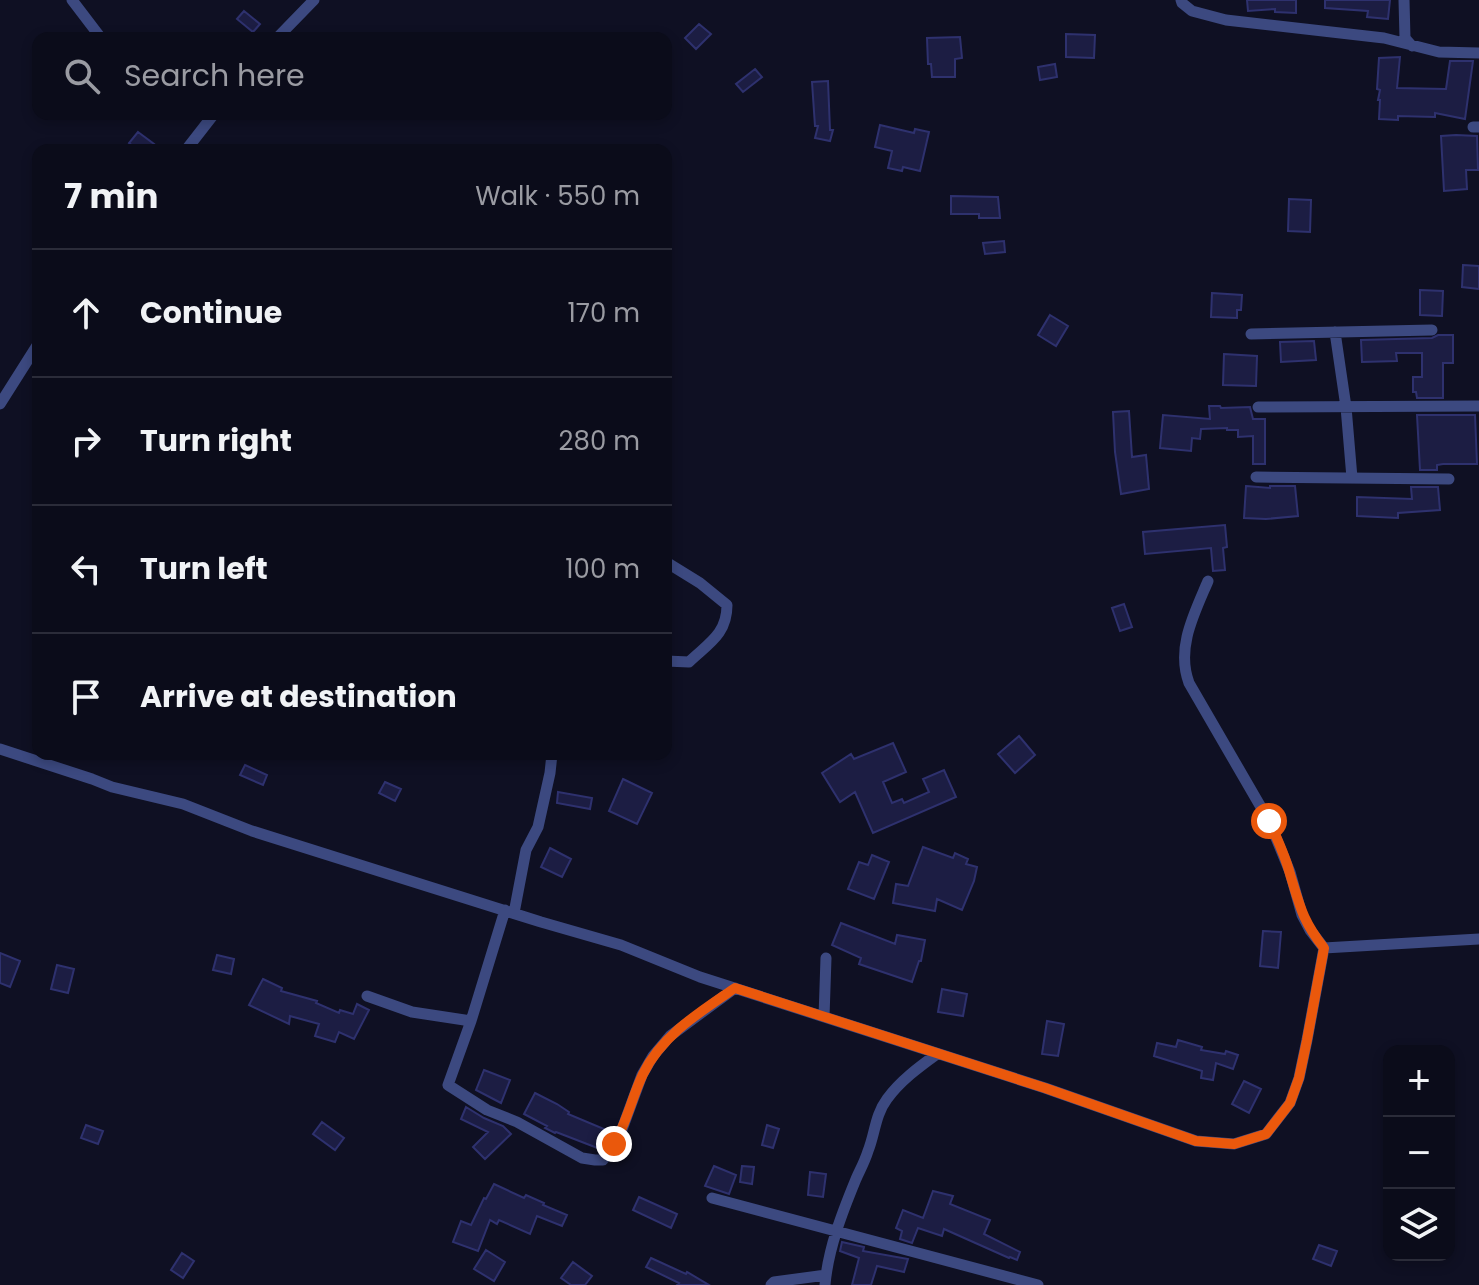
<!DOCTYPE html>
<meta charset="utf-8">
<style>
:root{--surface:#0b0c1a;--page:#191a27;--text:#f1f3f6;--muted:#9a9ba2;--line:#2b2c39}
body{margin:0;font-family:Poppins,sans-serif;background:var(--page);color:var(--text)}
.controls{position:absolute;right:24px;bottom:24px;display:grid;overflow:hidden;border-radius:16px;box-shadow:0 4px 12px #0003}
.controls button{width:72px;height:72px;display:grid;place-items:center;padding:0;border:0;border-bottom:2px solid var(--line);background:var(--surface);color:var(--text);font:40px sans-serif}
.stop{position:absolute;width:24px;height:24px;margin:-18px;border:6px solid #ea580c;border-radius:50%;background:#fff}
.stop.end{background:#ea580c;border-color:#fff;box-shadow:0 2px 8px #0008}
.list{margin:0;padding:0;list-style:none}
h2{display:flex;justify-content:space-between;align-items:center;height:104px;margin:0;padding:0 32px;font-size:34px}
h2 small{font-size:26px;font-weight:400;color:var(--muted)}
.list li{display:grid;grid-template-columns:52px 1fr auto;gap:24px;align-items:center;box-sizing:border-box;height:128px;padding:0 32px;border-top:2px solid var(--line)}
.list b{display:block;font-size:30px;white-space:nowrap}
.list em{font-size:26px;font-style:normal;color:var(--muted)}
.icon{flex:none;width:44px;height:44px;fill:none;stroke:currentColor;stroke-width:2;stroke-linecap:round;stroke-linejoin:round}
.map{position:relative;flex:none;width:1479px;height:1285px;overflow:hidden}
.search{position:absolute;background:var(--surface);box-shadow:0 4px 12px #0003;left:32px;top:32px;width:640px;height:88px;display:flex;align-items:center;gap:20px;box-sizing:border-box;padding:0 28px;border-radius:16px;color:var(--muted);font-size:30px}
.panel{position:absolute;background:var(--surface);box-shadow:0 4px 12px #0003;left:32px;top:144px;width:640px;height:616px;border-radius:16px}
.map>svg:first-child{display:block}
.building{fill:#1c1d43;stroke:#2e316e;stroke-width:2}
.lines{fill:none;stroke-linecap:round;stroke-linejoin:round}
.minor{stroke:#3c4980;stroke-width:11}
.route{stroke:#ea580c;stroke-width:10}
</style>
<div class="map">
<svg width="1479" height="1285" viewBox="0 0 1479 1285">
<rect width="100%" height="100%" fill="#0f1023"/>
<path class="building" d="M 1247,0 L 1296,0 L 1296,13 L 1275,12 L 1275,9 L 1248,11 Z
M 1325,0 L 1390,0 L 1388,19 L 1367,17 L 1368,11 L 1325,8 Z
M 244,11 L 260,24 L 253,32 L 237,19 Z
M 699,24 L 711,34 L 696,49 L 685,38 Z
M 1066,34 L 1095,35 L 1094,58 L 1066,57 Z
M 960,37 L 962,58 L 955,59 L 955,77 L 932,77 L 931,64 L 928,64 L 927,38 Z
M 1400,57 L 1397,88 L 1446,89 L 1450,61 L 1473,61 L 1465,119 L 1435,113 L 1435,117 L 1398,116 L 1398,120 L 1379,119 L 1380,100 L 1378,100 L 1380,90 L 1377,89 L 1379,58 Z
M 1055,64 L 1057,77 L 1040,80 L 1038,67 Z
M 755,69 L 762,77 L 743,92 L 736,84 Z
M 828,81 L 830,130 L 833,130 L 830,141 L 815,138 L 818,126 L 815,126 L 812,82 Z
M 880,125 L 914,133 L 915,129 L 929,132 L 920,171 L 903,167 L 902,171 L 888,168 L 892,151 L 875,147 Z
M 138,132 L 154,144 L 149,150 L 138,150 L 129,143 Z
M 1456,135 L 1477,136 L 1478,170 L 1466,170 L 1467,189 L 1444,191 L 1441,136 Z
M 951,196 L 998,197 L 1000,218 L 979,218 L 979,214 L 951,214 Z
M 1289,199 L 1311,200 L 1310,232 L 1288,231 Z
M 1004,241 L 1005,252 L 985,254 L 983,243 Z
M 1463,265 L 1479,266 L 1479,289 L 1462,287 Z
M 1420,290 L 1443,291 L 1442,316 L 1420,315 Z
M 1212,293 L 1242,295 L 1241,310 L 1237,310 L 1237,318 L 1211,317 Z
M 1050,315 L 1068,326 L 1056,346 L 1038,335 Z
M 1438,335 L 1453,335 L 1453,363 L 1443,363 L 1443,398 L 1417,398 L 1416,392 L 1413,392 L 1413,377 L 1422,377 L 1422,353 L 1396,353 L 1397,361 L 1362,362 L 1361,340 L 1432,338 Z
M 1314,341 L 1316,360 L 1281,362 L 1280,342 Z
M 1224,354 L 1257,356 L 1256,386 L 1223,385 Z
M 1209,406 L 1220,406 L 1221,408 L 1250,407 L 1253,419 L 1265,419 L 1265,464 L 1253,464 L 1253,436 L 1238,437 L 1238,430 L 1227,430 L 1227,428 L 1201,429 L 1200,439 L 1192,438 L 1191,451 L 1160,448 L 1163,415 L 1210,419 Z
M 1129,411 L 1132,457 L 1146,455 L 1149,489 L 1121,494 L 1115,452 L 1113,412 Z
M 1417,415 L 1475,415 L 1477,464 L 1443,464 L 1437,465 L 1437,470 L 1420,470 Z
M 1246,486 L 1270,488 L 1270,486 L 1295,486 L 1298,516 L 1266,519 L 1244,518 Z
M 1411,487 L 1438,487 L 1440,510 L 1398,513 L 1398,518 L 1357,516 L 1357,497 L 1412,499 Z
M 1225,525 L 1227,547 L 1223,548 L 1225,570 L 1213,571 L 1211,548 L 1145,554 L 1143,532 Z
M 1124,604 L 1132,627 L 1120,631 L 1112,608 Z
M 1019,736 L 1035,755 L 1015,773 L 998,754 Z
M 893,743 L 906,772 L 883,782 L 892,803 L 902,799 L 904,803 L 929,792 L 923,779 L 944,770 L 956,797 L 873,833 L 855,792 L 840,802 L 822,773 L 851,754 L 854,759 Z
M 245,765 L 267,775 L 263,785 L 240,775 Z
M 623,779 L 652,793 L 637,824 L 609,811 Z
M 385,782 L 401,789 L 395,801 L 379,793 Z
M 558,792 L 592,798 L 590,809 L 557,803 Z
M 923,847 L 953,858 L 955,853 L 968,859 L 966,864 L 977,867 L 974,881 L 962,910 L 937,899 L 935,911 L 893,903 L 896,884 L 908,886 Z
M 550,848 L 571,859 L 562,877 L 541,867 Z
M 872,855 L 889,862 L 874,899 L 848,889 L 859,862 L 868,865 Z
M 841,923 L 895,944 L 897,935 L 925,940 L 921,961 L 919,961 L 912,982 L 859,964 L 861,958 L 832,945 Z
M 1263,931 L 1281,932 L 1278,968 L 1260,966 Z
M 0,953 L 20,961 L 10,987 L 0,983 Z
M 217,955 L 234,959 L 231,974 L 213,970 Z
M 57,965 L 74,969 L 68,993 L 51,989 Z
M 263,979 L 282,988 L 281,991 L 317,1001 L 316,1003 L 339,1013 L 340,1010 L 353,1014 L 357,1004 L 369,1010 L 354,1039 L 339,1032 L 335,1042 L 315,1036 L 319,1024 L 290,1016 L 289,1024 L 249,1005 Z
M 942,989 L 967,994 L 963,1016 L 938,1012 Z
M 1047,1021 L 1064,1024 L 1058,1056 L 1042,1054 Z
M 1178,1040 L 1202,1047 L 1201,1050 L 1225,1054 L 1226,1051 L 1238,1055 L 1233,1069 L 1216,1063 L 1213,1080 L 1201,1078 L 1202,1071 L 1154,1056 L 1157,1043 L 1176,1047 Z
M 484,1070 L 510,1080 L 501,1103 L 476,1090 Z
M 1244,1081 L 1261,1089 L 1249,1113 L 1232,1104 Z
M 535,1093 L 557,1104 L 569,1112 L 568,1114 L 611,1132 L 600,1149 L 556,1132 L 555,1133 L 545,1128 L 547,1126 L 524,1114 Z
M 466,1107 L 484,1118 L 503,1126 L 511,1134 L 485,1159 L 473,1147 L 488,1132 L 461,1119 Z
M 322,1122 L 344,1138 L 335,1150 L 313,1134 Z
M 86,1125 L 103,1131 L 98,1144 L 81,1138 Z
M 767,1125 L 779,1129 L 773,1148 L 762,1145 Z
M 714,1166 L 736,1175 L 729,1194 L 705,1186 Z
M 742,1166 L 754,1167 L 752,1184 L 740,1182 Z
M 810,1172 L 826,1174 L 823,1197 L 808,1195 Z
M 494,1184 L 524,1198 L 526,1195 L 544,1203 L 543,1205 L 567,1215 L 562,1226 L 537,1216 L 530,1234 L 499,1220 L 497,1224 L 490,1220 L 478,1251 L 453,1242 L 461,1221 L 471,1225 L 484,1198 L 486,1199 Z
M 933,1191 L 953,1196 L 950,1204 L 990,1220 L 984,1234 L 1020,1252 L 1017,1260 L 1010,1257 L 1009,1258 L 944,1229 L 942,1236 L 918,1228 L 912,1243 L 900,1239 L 902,1231 L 896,1228 L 903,1210 L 923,1218 Z
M 639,1197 L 677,1214 L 671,1228 L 633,1210 Z
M 842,1242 L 864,1247 L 863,1251 L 908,1259 L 904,1272 L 877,1266 L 871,1285 L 852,1285 L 859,1258 L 840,1251 Z
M 1319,1245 L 1337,1251 L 1331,1266 L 1313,1259 Z
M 486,1250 L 505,1262 L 494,1281 L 474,1269 Z
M 182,1253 L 194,1261 L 183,1278 L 171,1270 Z
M 651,1258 L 686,1274 L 687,1272 L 709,1285 L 677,1285 L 679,1283 L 646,1267 Z
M 573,1262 L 592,1276 L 585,1285 L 571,1285 L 561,1278 Z"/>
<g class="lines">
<path class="minor" d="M 72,0 L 101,38
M 1181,0 L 1182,3 L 1192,11 L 1226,20 L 1384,38 L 1439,52 L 1479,53
M 1404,0 L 1405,38 L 1412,46
M 277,38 L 314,0
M 1473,127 L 1479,127
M 186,150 L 214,114
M 1335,332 L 1346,407 L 1352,478
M 1251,334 L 1432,330
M 0,404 L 38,344
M 1258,407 L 1479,406
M 1256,477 L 1449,479
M 666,562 L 700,583 L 727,605 C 727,634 709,643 689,662 L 666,661
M 0,749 L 92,779 L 112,787 L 183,804 L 252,831 L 541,922 L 621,945 L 700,977 L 1045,1088 L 1196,1141 L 1234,1144 L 1266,1134 L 1290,1103 L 1299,1078 L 1307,1040 L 1324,948 L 1310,930 L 1302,915 L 1290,872 L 1269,821 L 1189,683 C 1176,648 1194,614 1208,581
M 505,910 L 471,1021 L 448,1085 L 487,1110 L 517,1122 L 582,1158 L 595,1160 L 603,1160 L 621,1132 L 642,1075 L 653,1056 L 670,1036 L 735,988
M 514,913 L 526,850 L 538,827 L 550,773 L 552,754
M 1324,948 L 1479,939
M 367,996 L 412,1012 L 471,1021
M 824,1017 L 826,958
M 712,1198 L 1038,1285
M 771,1285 L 774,1282 L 826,1275
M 825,1285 C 828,1249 842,1213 856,1179 C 860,1170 865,1161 868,1151 C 875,1134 875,1115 887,1099 C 900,1081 919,1067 937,1054"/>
</g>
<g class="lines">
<path class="route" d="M 614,1144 C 627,1122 632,1097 643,1074 C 662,1035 700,1012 735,988 L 1045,1088 L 1196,1141 L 1234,1144 L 1266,1134 L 1290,1103 L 1299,1078 L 1307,1040 L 1324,948 C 1302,920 1300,906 1290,874 C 1285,855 1277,838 1269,821"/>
</g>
</svg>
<div class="controls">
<button>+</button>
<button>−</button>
<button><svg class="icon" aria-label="layers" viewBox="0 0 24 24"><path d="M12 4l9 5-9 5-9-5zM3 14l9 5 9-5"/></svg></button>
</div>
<div class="stop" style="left:1269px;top:821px"></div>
<div class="stop end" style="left:614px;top:1144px"></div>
<div class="search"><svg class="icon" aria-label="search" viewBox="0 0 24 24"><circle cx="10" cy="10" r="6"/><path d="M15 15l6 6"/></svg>Search here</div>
<section class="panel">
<h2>7 min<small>Walk · 550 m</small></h2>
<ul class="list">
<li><svg class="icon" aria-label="ahead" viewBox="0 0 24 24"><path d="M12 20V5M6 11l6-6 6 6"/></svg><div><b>Continue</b></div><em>170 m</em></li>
<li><svg class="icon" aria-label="right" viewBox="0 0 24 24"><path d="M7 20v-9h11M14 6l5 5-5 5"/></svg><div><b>Turn right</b></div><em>280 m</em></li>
<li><svg class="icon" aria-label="left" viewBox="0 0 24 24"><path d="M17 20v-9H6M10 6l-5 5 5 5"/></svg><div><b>Turn left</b></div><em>100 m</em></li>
<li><svg class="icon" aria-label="arrive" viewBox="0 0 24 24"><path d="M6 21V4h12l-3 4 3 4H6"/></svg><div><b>Arrive at destination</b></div></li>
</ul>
</section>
</div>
